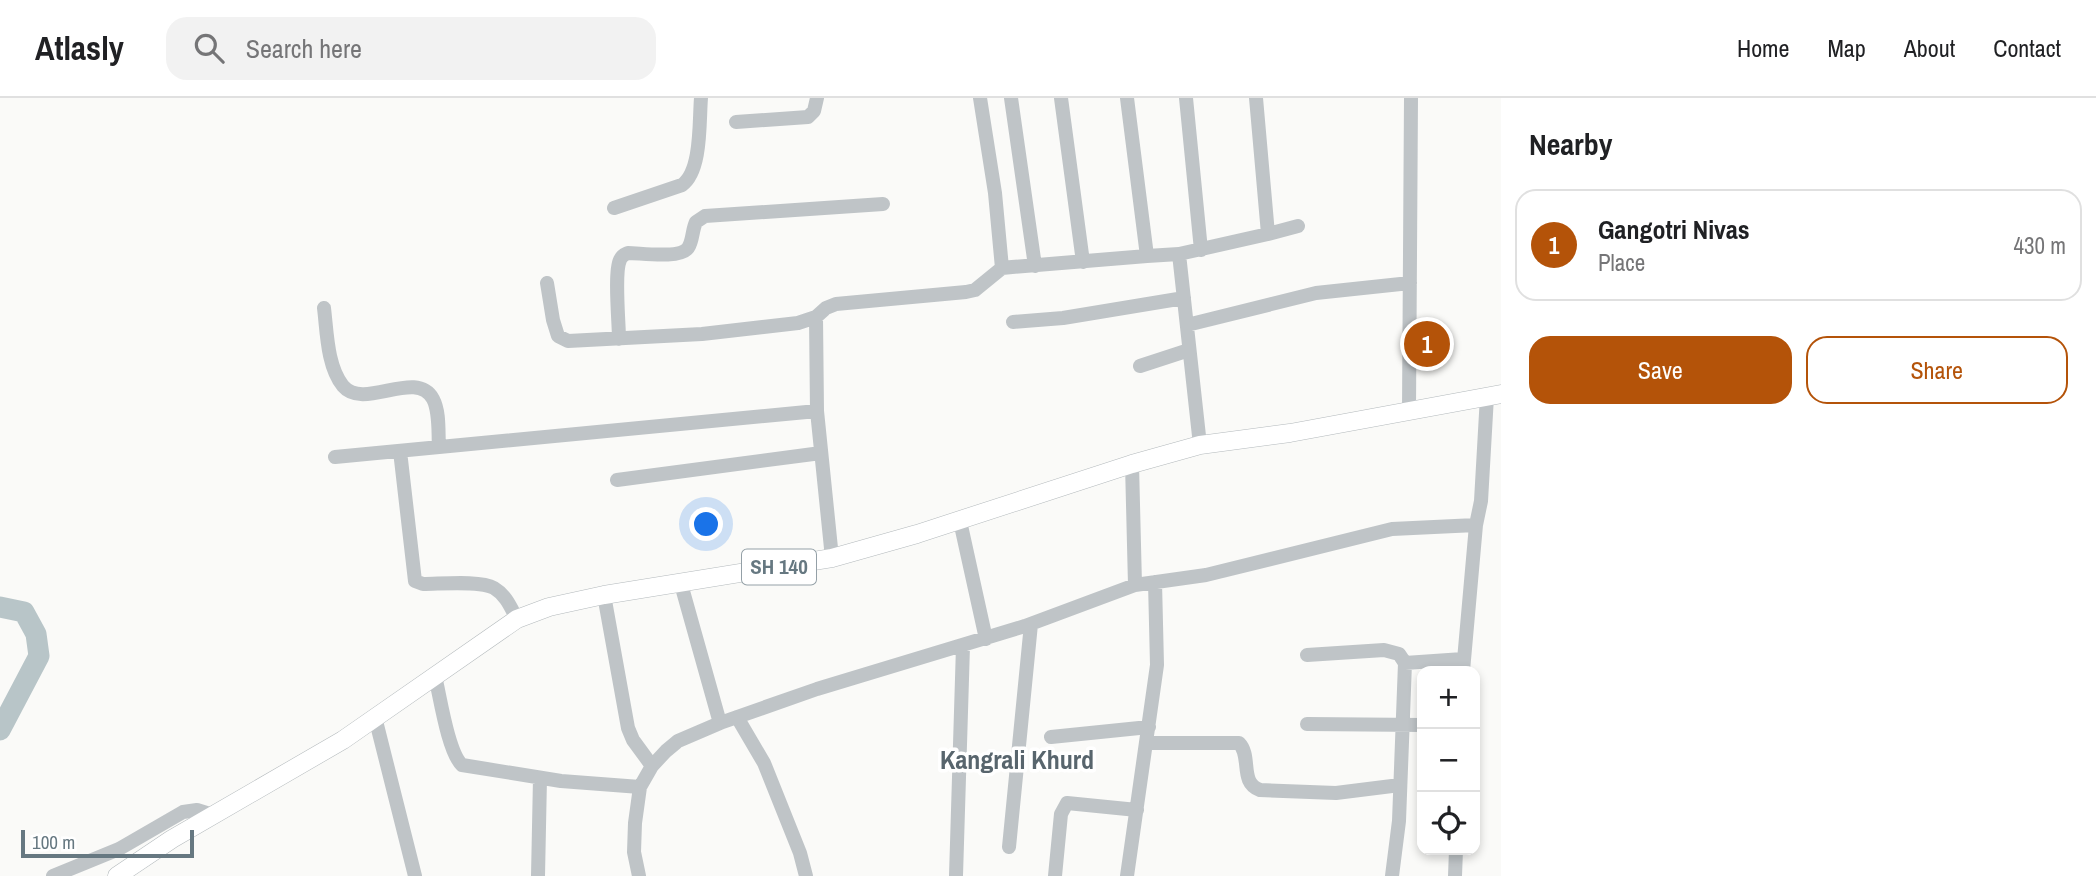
<!DOCTYPE html>
<meta charset="utf-8">
<style>
:root{--surface:#fff;--page:#f2f2f2;--text:#202124;--muted:#757577;--line:#e0e0e0;--accent:#b45309}
body{margin:0;font-family:"Archivo Narrow",sans-serif;background:var(--page);color:var(--text)}
.controls{position:absolute;right:21px;bottom:21px;display:grid;overflow:hidden;border-radius:14px;box-shadow:0 4px 10px #0003}
.controls button{width:63px;height:63px;display:grid;place-items:center;padding:0;border:0;border-bottom:2px solid var(--line);background:var(--surface);color:var(--text);font:35px sans-serif}
.scale{position:absolute;left:21px;bottom:18px;width:173px;box-sizing:border-box;padding-left:7px;border:4px solid #667881;border-top:0;font-size:19px;line-height:24px;white-space:nowrap;color:#667881;-webkit-text-stroke:5px #fff;paint-order:stroke}
.you{position:absolute;left:707px;top:427px;width:24px;height:24px;margin:-18px;border:5px solid #fff;border-radius:50%;background:#1a73e8;box-shadow:0 0 0 10px #1a73e833}
.badge{display:grid;place-items:center;width:46px;height:46px;border-radius:50%;background:var(--accent);color:#fff;font-size:23px;font-weight:700}
.pin{position:absolute;translate:-50% -50%;border:4px solid #fff;box-shadow:0 2px 7px #0006}
.list{margin:0;padding:0;list-style:none}
h2{display:flex;justify-content:space-between;align-items:center;height:91px;margin:0;padding:0 28px;font-size:30px}
h2 small{font-size:23px;font-weight:400;color:var(--muted)}
.list li{display:grid;grid-template-columns:46px 1fr auto;gap:21px;align-items:center;box-sizing:border-box;height:112px;margin:0 14px 14px;padding:0 14px;border:2px solid var(--line);border-radius:21px}
.list b{display:block;font-size:26px;white-space:nowrap}
.list p{margin:0;font-size:23px;white-space:nowrap;color:var(--muted)}
.list em{font-size:23px;font-style:normal;color:var(--muted)}
.actions{display:flex;gap:14px;padding:21px 28px}
.actions a{flex:1;padding:16px 0;border:2px solid var(--accent);border-radius:21px;text-align:center;font-size:24px;color:var(--accent)}
.actions .main{background:var(--accent);color:#fff}
.icon{flex:none;width:38px;height:38px;fill:none;stroke:currentColor;stroke-width:2;stroke-linecap:round;stroke-linejoin:round}
.map{position:relative;flex:none;width:1501px;height:778px;overflow:hidden}
header{display:flex;align-items:center;gap:42px;box-sizing:border-box;height:98px;padding:0 35px;background:var(--surface);border-bottom:2px solid var(--line)}
header strong{font-size:33px}
nav{display:flex;gap:38px;margin-inline-start:auto;font-size:24px}
.search{width:490px;height:63px;background:var(--page);display:flex;align-items:center;gap:18px;box-sizing:border-box;padding:0 24px;border-radius:21px;color:var(--muted);font-size:26px}
main{display:flex}
aside{flex:1;background:var(--surface)}
.map>svg:first-child{display:block}
.lines{fill:none;stroke-linecap:round;stroke-linejoin:round}
.river{stroke:#b8c5c8;stroke-width:21}
.building{fill:url(#building-cross-hatch);stroke:#dcdbda;stroke-width:2}
.major-casing{stroke:#b3b9bc;stroke-width:19}
.minor{stroke:#bfc4c7;stroke-width:14}
.major{stroke:#fff;stroke-width:18}
.labels{text-anchor:middle;stroke-width:7;stroke-linejoin:round;paint-order:stroke}
.shield{fill:#fff;stroke:#94a0a7;stroke-width:2}
.shield-label{font-size:21px;font-weight:bold;fill:#667881}
.quarter-label{font-size:26px;font-weight:bold;fill:#58656d;stroke:#fff}
</style>
<header>
<strong>Atlasly</strong>
<div class="search"><svg class="icon" aria-label="search" viewBox="0 0 24 24"><circle cx="10" cy="10" r="6"/><path d="M15 15l6 6"/></svg>Search here</div>
<nav><a>Home</a><a>Map</a><a>About</a><a>Contact</a></nav>
</header>
<main>
<div class="map">
<svg width="1501" height="778" viewBox="0 0 1501 778">
<defs>
<pattern id="building-cross-hatch" width="8" height="8" patternUnits="userSpaceOnUse" patternTransform="scale(1.75)"><rect width="8" height="8" fill="#a6b0b5"/><path d="M0 0l8 8M0 8l8-8" fill="none" stroke="#8b9499"/></pattern>
</defs>
<rect width="100%" height="100%" fill="#fafaf8"/>
<g class="lines">
<path class="river" d="M 0,509 L 24,514 L 36,536 L 39,558 L 0,632"/>
</g>
<path class="building" d="M 1419,233 L 1439,233 L 1439,259 L 1419,259 Z"/>
<g class="lines">
<defs>
<path id="major" d="M 117,778 L 172,741 L 343,642 L 517,521 L 549,509 L 604,497 L 832,460 L 917,436 L 1132,366 L 1200,347 L 1290,335 L 1501,296"/>
</defs>
<use href="#major" class="major-casing"/>
<path class="minor" d="M 980,0 L 995,95 L 1002,170
M 1011,0 L 1035,168
M 1061,0 L 1083,164
M 1127,0 L 1147,158 L 1179,156 L 1200,347
M 1186,0 L 1201,152
M 736,24 L 808,19 L 814,13 L 817,0
M 614,110 L 682,87 C 702,73 699,23 701,0
M 1268,136 L 1298,128
M 1179,156 L 1268,136 L 1256,0
M 547,185 L 553,222 L 558,238 L 568,243 L 702,236 L 798,225 L 816,219 L 826,210 L 836,206 L 966,194 L 975,192 L 1002,170 L 1012,169 L 1147,158
M 324,210 C 327,234 327,268 343,288 C 364,313 416,270 433,301 C 440,314 438,335 439,349
M 816,219 L 817,313 L 832,460
M 1013,224 L 1063,220 L 1184,200
M 1187,227 L 1316,195 L 1410,185
M 619,241 C 619,225 614,174 620,162 C 622,157 624,157 628,155 C 641,155 680,161 688,150 C 693,143 692,132 696,124 L 705,118 L 883,106
M 1140,268 L 1189,252
M 1409,312 L 1411,0
M 400,353 L 415,483 L 423,486 C 441,486 480,482 494,490 C 506,497 511,510 517,521
M 335,359 L 817,313
M 1132,366 L 1135,487
M 617,382 L 821,355
M 960,423 L 986,541
M 681,486 L 720,625
M 604,497 L 628,630 L 633,642 L 652,668
M 1307,557 L 1384,552 L 1399,556 L 1405,565 L 1399,723 L 1392,778
M 1405,565 L 1463,561
M 1463,573 L 1476,427 L 1481,403 L 1487,298
M 435,578 C 440,598 448,654 462,667 L 561,683 L 640,689
M 375,619 L 415,778
M 737,619 L 764,665 L 800,755 L 806,778
M 1307,626 L 1422,627
M 1051,639 L 1149,629
M 1147,645 L 1239,645 C 1252,658 1239,685 1260,692 L 1336,695 L 1400,687
M 1009,749 L 1031,526
M 53,778 L 119,751 L 183,714 L 197,712 L 213,717
M 538,778 L 540,680
M 639,778 L 634,754 L 635,725 L 640,689 L 652,668 L 666,653 L 678,643 L 720,625 L 817,591 L 1025,528 L 1135,487 L 1206,477 L 1392,431 L 1476,427
M 956,778 L 963,548
M 1055,778 L 1061,716 L 1067,705 L 1137,712
M 1127,778 L 1157,567 L 1155,484
M 1455,778 L 1456,752"/>
<use href="#major" class="major"/>
</g>
<g class="labels">
<rect class="shield" x="742" y="451.5" width="74" height="35" rx="5"/>
<g class="shield-label">
<text x="779" y="476">SH 140</text>
</g>
<g class="quarter-label">
<text x="1017" y="671">Kangrali Khurd</text>
</g>
</g>
</svg>
<div class="controls">
<button>+</button>
<button>−</button>
<button><svg class="icon" aria-label="locate" viewBox="0 0 24 24"><circle cx="12" cy="12" r="6"/><path d="M12 2v4M12 18v4M2 12h4M18 12h4"/></svg></button>
</div>
<div class="scale">100 m</div>
<div class="you"></div>
<div class="pin badge" style="left:1427px;top:246px">1</div>
</div>
<aside>
<h2>Nearby<small></small></h2>
<ul class="list">
<li><span class="badge">1</span><div><b>Gangotri Nivas</b><p>Place</p></div><em>430 m</em></li>
</ul>
<div class="actions"><a class="main">Save</a><a>Share</a></div>
</aside>
</main>
